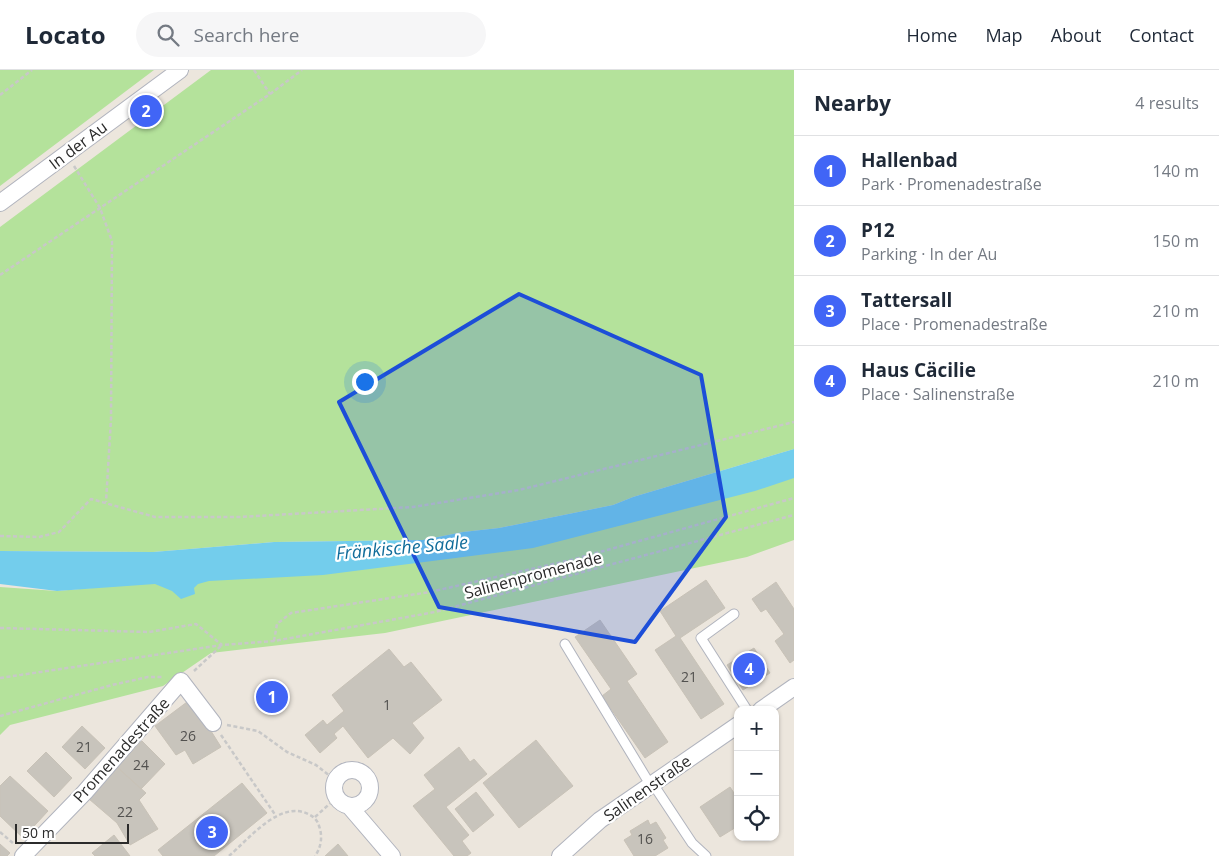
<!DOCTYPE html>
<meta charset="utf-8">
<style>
:root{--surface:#fff;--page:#f6f6f7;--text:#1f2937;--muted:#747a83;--line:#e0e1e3;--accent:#4165f6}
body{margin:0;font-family:"Open Sans",sans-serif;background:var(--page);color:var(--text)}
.controls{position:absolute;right:15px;bottom:15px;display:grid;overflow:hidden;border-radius:10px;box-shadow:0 1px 4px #0004}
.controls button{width:45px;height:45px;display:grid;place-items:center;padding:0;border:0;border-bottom:1px solid var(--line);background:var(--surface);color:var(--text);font:25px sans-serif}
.scale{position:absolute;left:15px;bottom:12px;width:114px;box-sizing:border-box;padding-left:5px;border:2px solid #2b2b2b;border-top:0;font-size:14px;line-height:18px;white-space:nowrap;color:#2b2b2b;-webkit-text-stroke:4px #fff;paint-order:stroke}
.you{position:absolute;left:364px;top:311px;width:18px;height:18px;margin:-12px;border:4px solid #fff;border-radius:50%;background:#1a73e8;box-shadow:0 0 0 8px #1a73e833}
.badge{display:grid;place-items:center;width:32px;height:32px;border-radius:50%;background:var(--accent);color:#fff;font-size:16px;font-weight:700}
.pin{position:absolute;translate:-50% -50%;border:2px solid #fff;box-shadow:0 1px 5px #0006}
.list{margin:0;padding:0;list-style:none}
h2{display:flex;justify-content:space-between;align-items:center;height:65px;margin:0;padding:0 20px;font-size:21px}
h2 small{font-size:16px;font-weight:400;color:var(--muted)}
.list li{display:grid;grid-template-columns:32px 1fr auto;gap:15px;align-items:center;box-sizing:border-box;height:70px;padding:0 20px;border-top:1px solid var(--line)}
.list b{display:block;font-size:19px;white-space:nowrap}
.list p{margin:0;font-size:16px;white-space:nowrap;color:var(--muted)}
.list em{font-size:16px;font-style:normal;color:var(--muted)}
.icon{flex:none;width:28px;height:28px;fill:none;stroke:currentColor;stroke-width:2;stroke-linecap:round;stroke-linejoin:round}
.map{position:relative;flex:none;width:794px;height:786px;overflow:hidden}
header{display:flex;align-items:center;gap:30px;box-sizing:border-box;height:70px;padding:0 25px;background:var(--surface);border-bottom:1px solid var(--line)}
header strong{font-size:24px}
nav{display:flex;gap:28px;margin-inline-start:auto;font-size:18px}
.search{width:350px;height:45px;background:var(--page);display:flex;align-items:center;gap:12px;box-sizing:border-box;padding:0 18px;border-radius:28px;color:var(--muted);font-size:19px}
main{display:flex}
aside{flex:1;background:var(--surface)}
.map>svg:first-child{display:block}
.green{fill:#b4e29b}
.water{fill:#73cdec}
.building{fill:#c8c4bc;stroke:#c8c2b7}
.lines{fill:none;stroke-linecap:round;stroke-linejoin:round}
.service-casing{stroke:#b1b4be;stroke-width:11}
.minor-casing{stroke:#b1b4be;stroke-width:18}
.path{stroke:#c8c8c8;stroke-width:2.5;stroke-dasharray:4 2.5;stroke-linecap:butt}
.service{stroke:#fff;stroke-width:9}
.minor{stroke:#fff;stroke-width:16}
.marked{fill:#1d4ed8;fill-opacity:0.2;stroke:#1d4ed8;stroke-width:4;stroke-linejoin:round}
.labels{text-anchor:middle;stroke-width:4.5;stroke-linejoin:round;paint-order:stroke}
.number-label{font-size:14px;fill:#52514f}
.street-label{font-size:16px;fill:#2b2b2b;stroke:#fff}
.water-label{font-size:18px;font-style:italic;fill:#106c9a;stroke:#fff}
</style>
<header>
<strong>Locato</strong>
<div class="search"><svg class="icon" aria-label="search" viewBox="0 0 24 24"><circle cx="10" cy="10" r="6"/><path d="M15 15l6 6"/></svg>Search here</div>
<nav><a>Home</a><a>Map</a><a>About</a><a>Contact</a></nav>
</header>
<main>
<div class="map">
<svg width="794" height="786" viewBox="0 0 794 786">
<rect width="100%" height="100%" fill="#ece6dd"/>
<path class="green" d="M 0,0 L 154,0 L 0,116 Z
M 211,0 L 794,0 L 794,379 L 633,427 L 613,435 L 499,458 L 463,462 L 423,470 L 274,472 L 153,482 L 0,481 L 0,157 Z
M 794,394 L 794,470 L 747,487 L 385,563 L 211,583 L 163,616 L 10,655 L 0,665 L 0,517 L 57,521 L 483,484 Z"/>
<path class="water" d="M 794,379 L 794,408 L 755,421 L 533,478 L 323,505 L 209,511 L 198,514 L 194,518 L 195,524 L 181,529 L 172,521 L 155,514 L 57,521 L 0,514 L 0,481 L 153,482 L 274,472 L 423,470 L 463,462 L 499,458 L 613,435 L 633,427 Z"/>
<path class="building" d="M 706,510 L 725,538 L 680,568 L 724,634 L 701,649 L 655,580 L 676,566 L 660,541 Z
M 776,512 L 794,539 L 794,590 L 790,593 L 775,571 L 784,564 L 766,539 L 761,542 L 752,529 Z
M 600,550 L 637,604 L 627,611 L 668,672 L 645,688 L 602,626 L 611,619 L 575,567 Z
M 754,578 L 770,603 L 743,620 L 727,595 Z
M 389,579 L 404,597 L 411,592 L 442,630 L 412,653 L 424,668 L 410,684 L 393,668 L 368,688 L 343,656 L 334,664 L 337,668 L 320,683 L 305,665 L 323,650 L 327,655 L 344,641 L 332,625 Z
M 191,629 L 221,677 L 193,694 L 185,680 L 176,685 L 155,656 Z
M 82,656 L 105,678 L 85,699 L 62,677 Z
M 536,670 L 573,716 L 519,758 L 483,713 Z
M 142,671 L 165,694 L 141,719 L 117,697 Z
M 459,677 L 470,692 L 474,689 L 487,704 L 446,737 L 469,765 L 462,771 L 471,783 L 467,786 L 454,786 L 413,736 L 435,719 L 424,705 Z
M 46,682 L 72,708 L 54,727 L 27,701 Z
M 117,697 L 146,723 L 139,730 L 158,759 L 130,775 L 117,753 L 89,729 Z
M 10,706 L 48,741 L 23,768 L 0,746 L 0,716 Z
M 242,713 L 267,743 L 214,786 L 163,786 L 158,780 Z
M 730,717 L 738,729 L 738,756 L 720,767 L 700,737 Z
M 476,722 L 494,745 L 473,762 L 455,739 Z
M 648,750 L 650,755 L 656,752 L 666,768 L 663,770 L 668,778 L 655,786 L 634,786 L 624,770 L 632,765 L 630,761 Z
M 114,765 L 130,786 L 95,786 L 92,783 Z
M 0,774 L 10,783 L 7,786 L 0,786 Z
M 338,774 L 348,786 L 325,786 Z"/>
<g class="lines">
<defs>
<path id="service" d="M 734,544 L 701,568 L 747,640
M 565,574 L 651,716
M 653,714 L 692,773 L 706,786"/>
<path id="minor" d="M 0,133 L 180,0
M 761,640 L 794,617
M334 718a18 18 0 1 1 36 0a18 18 0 1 1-36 0Z
M 350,737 L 392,786
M 23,786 L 85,722 L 181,611 L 213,653
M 560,786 L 600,750 L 738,655"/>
</defs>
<use href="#service" class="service-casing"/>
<use href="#minor" class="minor-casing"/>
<path class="path" d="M 254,0 L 270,24
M 0,25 L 32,0
M 74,96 L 100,138 L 112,171 L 111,349 L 106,432
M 0,205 L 270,24 L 302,0
M 0,466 L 39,467 L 59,462 L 91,429 L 155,447 L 239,447 L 413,437 L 519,420 L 794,352
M 0,558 L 149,562 L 196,554 L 222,575
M 274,571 L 277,554 L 291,543 L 430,522 L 571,490 L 794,428
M 194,601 L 221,576
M 0,608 L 222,575 L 274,571 L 435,542 L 794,445
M 0,646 L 112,615 L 148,607 L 162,607
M 227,655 L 258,661 L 287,682 L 316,695 L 335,710
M 221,665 L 276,746
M 315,747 L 335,729
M 0,762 L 14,774
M 229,786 C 249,769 281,728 310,745 C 314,747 318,751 319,756 C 323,766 321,778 315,786"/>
<use href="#service" class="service"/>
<use href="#minor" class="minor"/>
</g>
<path class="marked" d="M 519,224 L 701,305 L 726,447 L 635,572 L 439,537 L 339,332 Z"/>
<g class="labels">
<g class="number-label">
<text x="689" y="612">21</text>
<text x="387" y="640">1</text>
<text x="188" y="671">26</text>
<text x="84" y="682">21</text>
<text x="141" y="700">24</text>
<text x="125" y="747">22</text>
<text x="645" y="774">16</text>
</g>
<g class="street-label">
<text transform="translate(78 75) rotate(-37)" y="6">In der Au</text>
<text transform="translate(533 505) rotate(-15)" y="6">Salinenpromenade</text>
<text transform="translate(121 680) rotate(-48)" y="6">Promenadestraße</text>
<text transform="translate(647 718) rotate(-35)" y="6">Salinenstraße</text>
</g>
<g class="water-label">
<text transform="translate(402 478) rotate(-5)" y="6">Fränkische Saale</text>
</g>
</g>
</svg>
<div class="controls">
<button>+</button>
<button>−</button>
<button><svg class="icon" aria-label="locate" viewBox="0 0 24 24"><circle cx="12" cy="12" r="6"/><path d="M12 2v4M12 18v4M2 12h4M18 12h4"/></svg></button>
</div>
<div class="scale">50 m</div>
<div class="you"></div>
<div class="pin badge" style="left:272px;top:627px">1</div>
<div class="pin badge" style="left:146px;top:41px">2</div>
<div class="pin badge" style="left:212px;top:762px">3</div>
<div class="pin badge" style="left:749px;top:599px">4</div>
</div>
<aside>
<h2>Nearby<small>4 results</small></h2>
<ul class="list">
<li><span class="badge">1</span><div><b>Hallenbad</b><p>Park · Promenadestraße</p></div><em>140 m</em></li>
<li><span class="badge">2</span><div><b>P12</b><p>Parking · In der Au</p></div><em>150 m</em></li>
<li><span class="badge">3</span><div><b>Tattersall</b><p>Place · Promenadestraße</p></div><em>210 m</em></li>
<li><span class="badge">4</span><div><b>Haus Cäcilie</b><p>Place · Salinenstraße</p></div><em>210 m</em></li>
</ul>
</aside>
</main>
